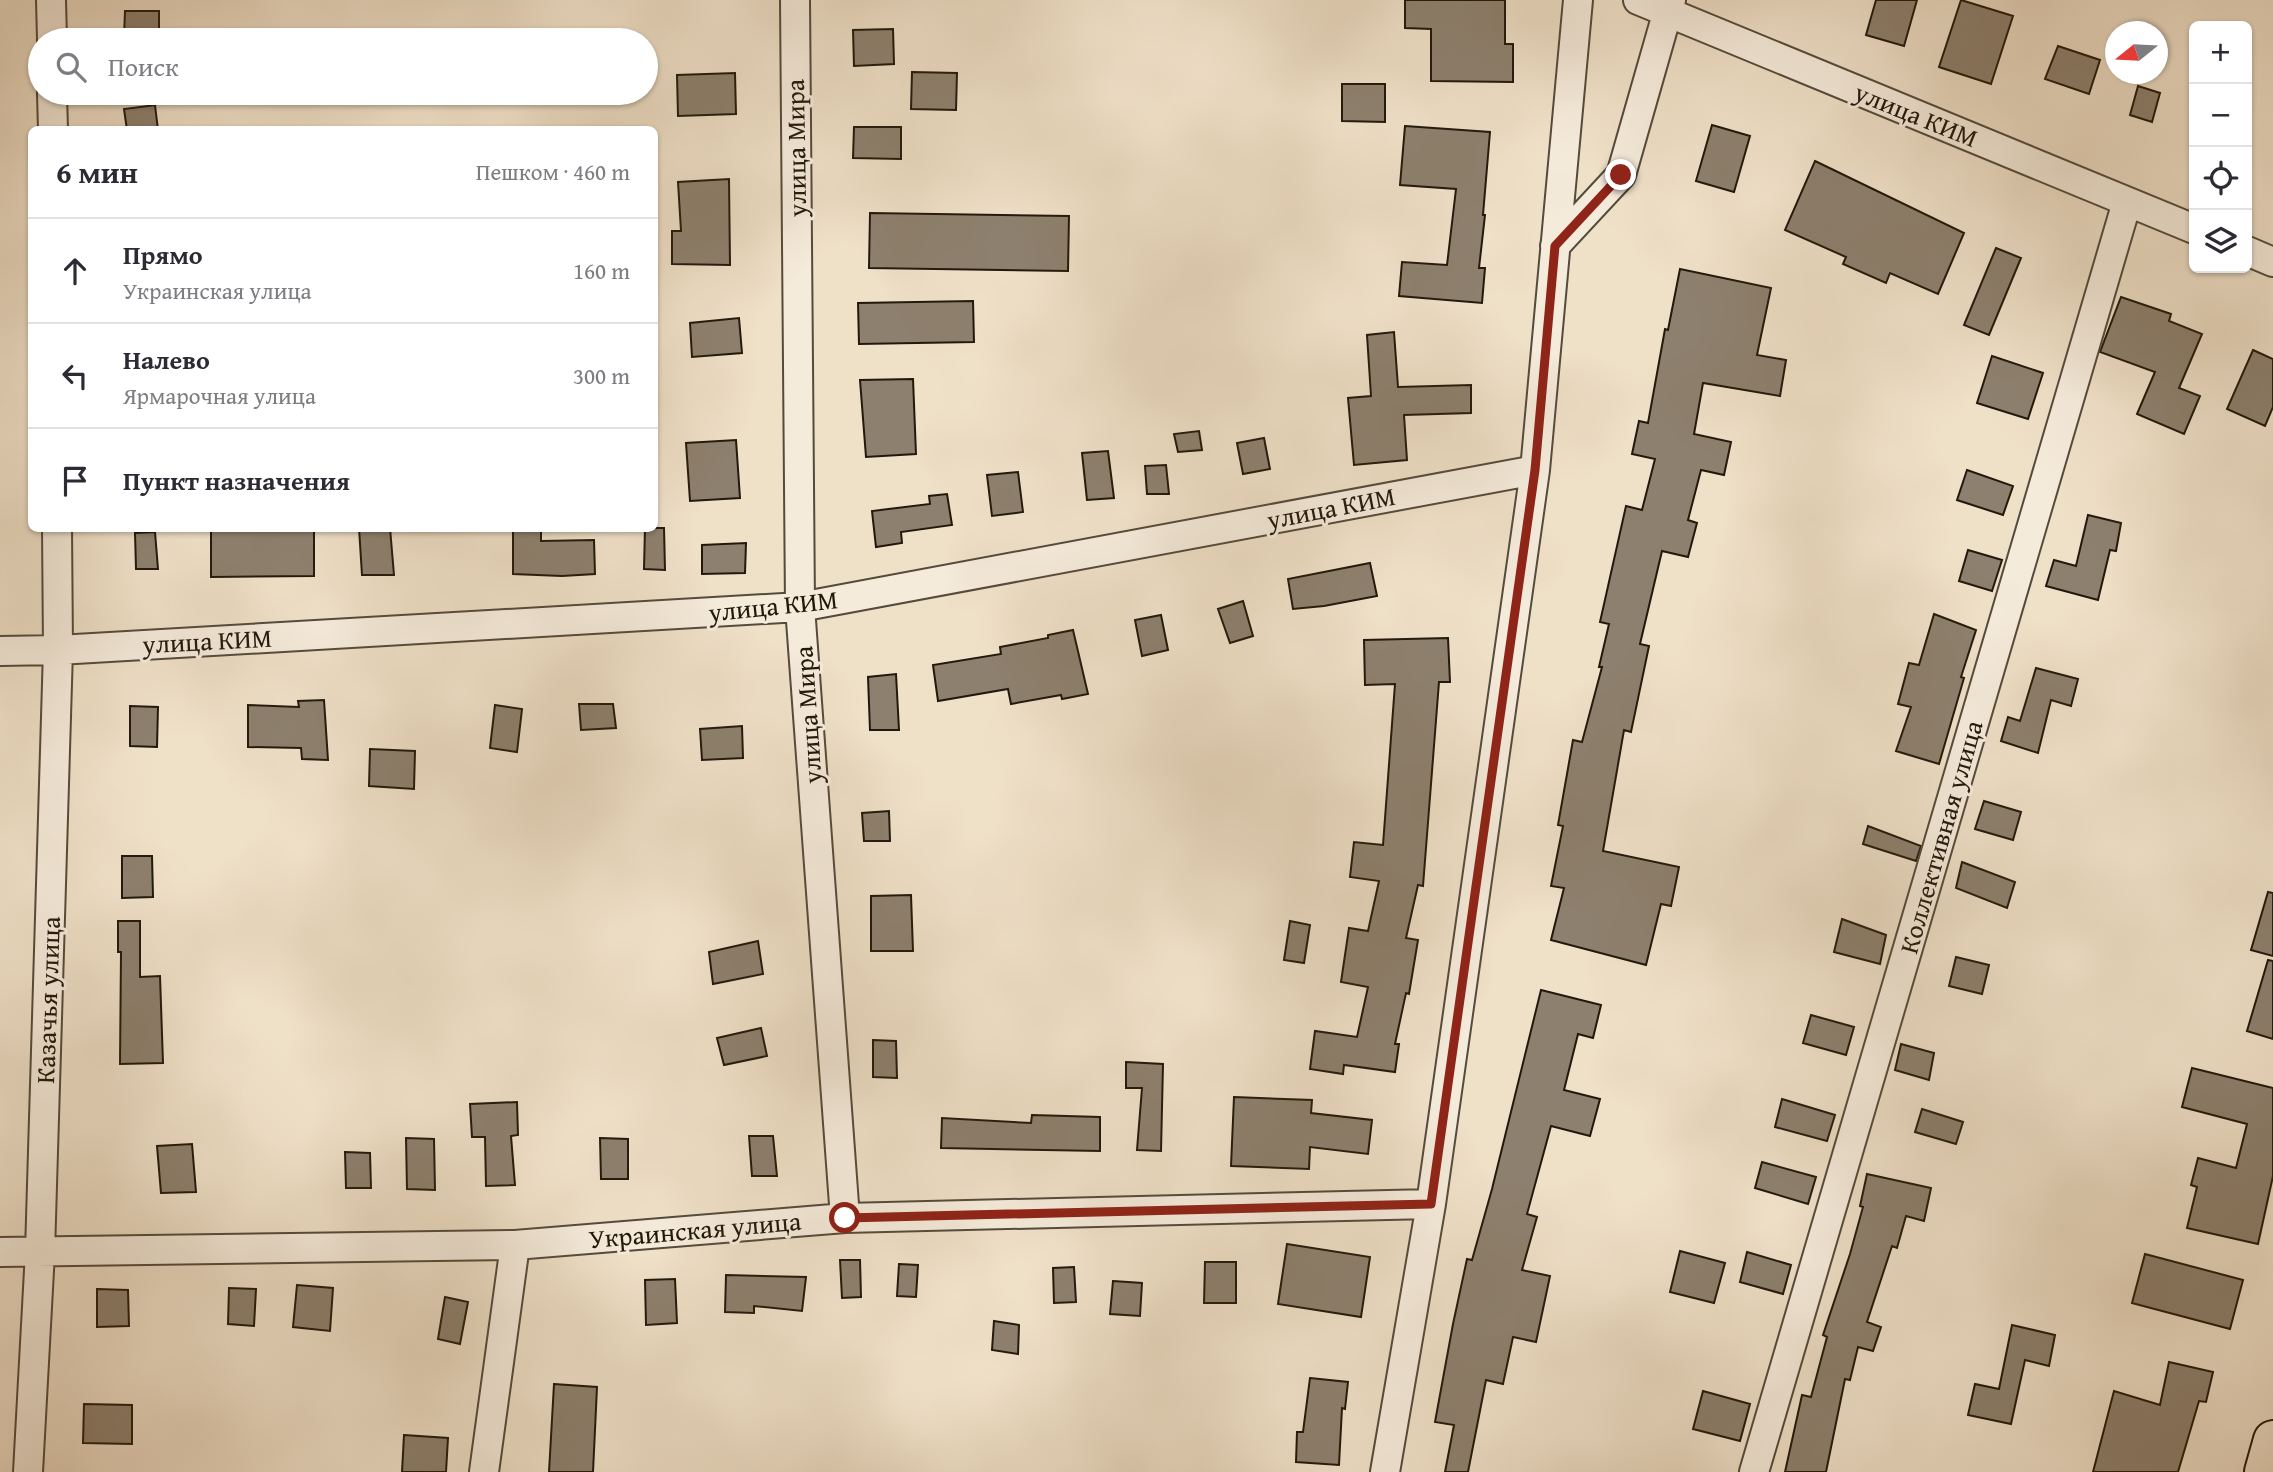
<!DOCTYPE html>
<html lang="ru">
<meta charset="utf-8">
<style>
:root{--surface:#fff;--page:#f2f2f3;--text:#2b2b33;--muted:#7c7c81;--line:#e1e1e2}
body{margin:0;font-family:"Gentium Book Plus",serif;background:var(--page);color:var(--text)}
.controls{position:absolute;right:21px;top:21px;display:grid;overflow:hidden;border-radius:10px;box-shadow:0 2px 5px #0004}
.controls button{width:63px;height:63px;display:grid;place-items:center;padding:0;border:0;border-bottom:2px solid var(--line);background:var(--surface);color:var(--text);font:35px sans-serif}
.compass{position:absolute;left:2105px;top:21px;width:63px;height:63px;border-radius:50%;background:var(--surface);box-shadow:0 2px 5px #0004;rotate:252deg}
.stop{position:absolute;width:21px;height:21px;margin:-16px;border:5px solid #8f2418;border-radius:50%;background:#fff}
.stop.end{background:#8f2418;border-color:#fff;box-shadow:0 2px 7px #0008}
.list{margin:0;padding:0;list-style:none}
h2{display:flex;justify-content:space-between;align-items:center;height:91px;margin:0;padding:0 28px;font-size:30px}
h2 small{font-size:23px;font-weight:400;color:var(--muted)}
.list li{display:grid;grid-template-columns:46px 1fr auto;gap:21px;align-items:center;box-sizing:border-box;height:105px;padding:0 28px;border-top:2px solid var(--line)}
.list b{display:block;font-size:26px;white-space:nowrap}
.list p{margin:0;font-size:23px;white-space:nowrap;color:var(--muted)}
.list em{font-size:23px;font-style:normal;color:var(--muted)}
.icon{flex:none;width:38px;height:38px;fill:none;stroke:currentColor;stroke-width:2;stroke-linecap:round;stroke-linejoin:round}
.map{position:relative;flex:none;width:2273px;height:1472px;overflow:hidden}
.search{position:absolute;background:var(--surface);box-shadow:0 2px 5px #0004;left:28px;top:28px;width:630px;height:77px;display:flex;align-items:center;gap:18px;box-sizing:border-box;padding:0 24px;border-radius:38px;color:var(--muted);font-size:26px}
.panel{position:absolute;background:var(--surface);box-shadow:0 2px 5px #0004;left:28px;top:126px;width:630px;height:406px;border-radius:10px}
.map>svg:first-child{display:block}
.building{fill:#8d806e;stroke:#22190c;stroke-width:2}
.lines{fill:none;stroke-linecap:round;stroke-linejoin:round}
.street-casing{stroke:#554b3b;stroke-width:32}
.primary-casing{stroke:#22190c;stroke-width:42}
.street{stroke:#f5ebdb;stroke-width:28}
.primary{stroke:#efe0c8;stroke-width:38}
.route{stroke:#8f2418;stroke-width:9}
.labels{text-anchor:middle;stroke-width:6;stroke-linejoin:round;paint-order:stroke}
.street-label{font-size:26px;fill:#22190c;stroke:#f5ebdb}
</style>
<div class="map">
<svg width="2273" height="1472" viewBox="0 0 2273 1472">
<rect width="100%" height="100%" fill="#efe0c8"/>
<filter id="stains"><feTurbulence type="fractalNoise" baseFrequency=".00286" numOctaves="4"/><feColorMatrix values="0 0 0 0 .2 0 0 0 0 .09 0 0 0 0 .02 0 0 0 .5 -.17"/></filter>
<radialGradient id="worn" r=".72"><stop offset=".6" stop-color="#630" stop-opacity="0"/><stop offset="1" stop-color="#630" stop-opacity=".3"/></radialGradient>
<path class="building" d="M 1405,0 L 1505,0 L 1505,44 L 1513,44 L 1513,82 L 1431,81 L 1431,29 L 1405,28 Z
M 1876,0 L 1917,0 L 1904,46 L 1866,35 Z
M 1961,0 L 2013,16 L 1991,84 L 1939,67 Z
M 125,11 L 159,11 L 159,37 L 124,37 Z
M 893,29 L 894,64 L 854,66 L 853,30 Z
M 2058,46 L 2100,60 L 2089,94 L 2045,79 Z
M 912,72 L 957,73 L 956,110 L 911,109 Z
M 735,73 L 736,114 L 678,116 L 677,75 Z
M 1342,84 L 1385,84 L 1385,122 L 1342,121 Z
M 2138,86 L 2160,93 L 2152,122 L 2130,115 Z
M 155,105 L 158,130 L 127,130 L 124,109 Z
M 1712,125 L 1750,136 L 1734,192 L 1696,181 Z
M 1405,126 L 1490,132 L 1483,215 L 1485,215 L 1479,268 L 1485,268 L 1482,303 L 1399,296 L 1402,262 L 1447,265 L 1456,189 L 1400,185 Z
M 854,127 L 901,127 L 901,159 L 853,158 Z
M 1815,161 L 1964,233 L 1938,294 L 1890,273 L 1886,283 L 1843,264 L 1846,257 L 1785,230 Z
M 729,179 L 730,265 L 672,264 L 672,231 L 681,231 L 678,182 Z
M 870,213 L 1069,216 L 1068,271 L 869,268 Z
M 1996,248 L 2021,258 L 1989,335 L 1964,325 Z
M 1680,269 L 1771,288 L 1757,355 L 1786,360 L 1780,396 L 1703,383 L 1694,434 L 1731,442 L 1724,475 L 1701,470 L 1688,520 L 1697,523 L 1688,557 L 1662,551 L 1640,644 L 1649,646 L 1631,732 L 1624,730 L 1603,851 L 1679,867 L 1671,906 L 1661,904 L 1646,965 L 1551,940 L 1564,888 L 1551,886 L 1563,826 L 1558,825 L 1573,740 L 1582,742 L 1602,667 L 1599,667 L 1609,624 L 1600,622 L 1626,506 L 1642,510 L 1655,459 L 1632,454 L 1639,421 L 1648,423 L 1665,329 L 1668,330 Z
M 2121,297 L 2171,314 L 2169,321 L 2202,334 L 2179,388 L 2200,396 L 2184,434 L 2137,414 L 2155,372 L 2100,352 Z
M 973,301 L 974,342 L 859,344 L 858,303 Z
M 739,318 L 742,353 L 692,357 L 690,323 Z
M 1394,332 L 1398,387 L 1471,385 L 1471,413 L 1404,415 L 1407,460 L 1354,465 L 1348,398 L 1371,396 L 1367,335 Z
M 2253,350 L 2273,359 L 2273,407 L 2265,426 L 2227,409 Z
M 1992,356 L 2043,373 L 2028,419 L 1977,403 Z
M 913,379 L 916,454 L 866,457 L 860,380 Z
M 1199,431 L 1202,450 L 1178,452 L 1174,434 Z
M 1264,438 L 1270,469 L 1243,474 L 1237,443 Z
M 736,440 L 740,498 L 690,501 L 686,443 Z
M 1108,451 L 1114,498 L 1087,500 L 1082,453 Z
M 1166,465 L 1169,494 L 1147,494 L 1145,466 Z
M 1967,470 L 2013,486 L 2003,515 L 1957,500 Z
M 1018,472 L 1023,512 L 992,516 L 987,475 Z
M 947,494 L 952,525 L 901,532 L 902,543 L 876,547 L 872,511 L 930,504 L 929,496 Z
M 2088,515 L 2121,523 L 2116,551 L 2110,550 L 2098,600 L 2046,586 L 2054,560 L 2076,566 Z
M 211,528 L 314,528 L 314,576 L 211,577 Z
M 359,528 L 390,528 L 394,575 L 362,575 Z
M 645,528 L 664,528 L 665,570 L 644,569 Z
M 513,531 L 541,531 L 541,541 L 594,540 L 595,574 L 562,576 L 513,574 Z
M 155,532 L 158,569 L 136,569 L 135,533 Z
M 746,543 L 745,573 L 702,574 L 702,545 Z
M 1968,550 L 2002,560 L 1992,591 L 1959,581 Z
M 1370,563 L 1377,596 L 1324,606 L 1293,609 L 1288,579 Z
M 1243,601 L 1253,636 L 1230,643 L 1218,609 Z
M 1934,614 L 1976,630 L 1961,677 L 1964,678 L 1939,764 L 1896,751 L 1911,707 L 1898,704 L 1909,663 L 1919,665 Z
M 1161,615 L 1168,650 L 1142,656 L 1135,620 Z
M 1073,630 L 1088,694 L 1062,699 L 1061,695 L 1011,704 L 1008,689 L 938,701 L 933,665 L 1001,654 L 1000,647 L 1048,638 L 1048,635 Z
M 1448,638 L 1450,682 L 1439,682 L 1423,886 L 1418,885 L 1406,938 L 1418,940 L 1409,994 L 1406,993 L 1395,1044 L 1399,1044 L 1395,1072 L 1344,1065 L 1343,1074 L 1310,1069 L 1315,1031 L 1357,1037 L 1368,987 L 1341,982 L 1349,928 L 1368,931 L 1379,881 L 1350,877 L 1354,842 L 1383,845 L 1395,684 L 1365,685 L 1364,640 Z
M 2036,668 L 2078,679 L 2071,706 L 2051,700 L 2038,753 L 2001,741 L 2008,717 L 2020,721 Z
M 896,674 L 899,730 L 870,730 L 868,677 Z
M 324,700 L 328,760 L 302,759 L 301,748 L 248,747 L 248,705 L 299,707 L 298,701 Z
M 579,704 L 613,704 L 616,728 L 581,730 Z
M 495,705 L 522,709 L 517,752 L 490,748 Z
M 130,706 L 158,707 L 157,747 L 130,746 Z
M 742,726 L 743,758 L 702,760 L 700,729 Z
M 370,749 L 415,751 L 414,789 L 369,786 Z
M 1984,801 L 2021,812 L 2013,840 L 1975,829 Z
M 889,811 L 890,841 L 864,841 L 862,813 Z
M 1868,826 L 1921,846 L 1916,861 L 1863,844 Z
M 122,856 L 152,856 L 153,897 L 122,898 Z
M 1962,862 L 2015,882 L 2007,908 L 1956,888 Z
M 2268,892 L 2273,893 L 2273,956 L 2251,950 Z
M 911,895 L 913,951 L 871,951 L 871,896 Z
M 1842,919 L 1886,935 L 1880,964 L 1834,952 Z
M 118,921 L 140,921 L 140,977 L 160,976 L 163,1063 L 120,1064 L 121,952 L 118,952 Z
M 1290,921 L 1310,925 L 1304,963 L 1284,960 Z
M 758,941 L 763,974 L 713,984 L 709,952 Z
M 1956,957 L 1989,965 L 1982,994 L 1949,986 Z
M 2268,960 L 2273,961 L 2273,1039 L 2247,1031 Z
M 1541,990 L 1601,1005 L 1593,1038 L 1578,1034 L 1564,1090 L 1600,1099 L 1590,1136 L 1551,1126 L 1527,1214 L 1537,1217 L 1522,1270 L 1550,1276 L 1536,1342 L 1513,1337 L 1503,1384 L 1486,1380 L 1468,1472 L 1445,1472 L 1454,1425 L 1435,1422 L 1453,1324 L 1467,1259 L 1472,1260 L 1492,1189 Z
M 1811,1015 L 1854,1027 L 1846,1055 L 1803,1043 Z
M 761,1028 L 767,1056 L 724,1065 L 717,1038 Z
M 873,1040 L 896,1041 L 897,1078 L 873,1077 Z
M 1901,1044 L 1934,1053 L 1929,1080 L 1895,1070 Z
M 1126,1062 L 1163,1064 L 1161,1151 L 1137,1150 L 1142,1088 L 1126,1088 Z
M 2192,1068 L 2273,1088 L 2273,1176 L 2258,1244 L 2187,1228 L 2197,1187 L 2191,1185 L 2198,1158 L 2236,1168 L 2247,1124 L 2182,1107 Z
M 1234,1097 L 1312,1100 L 1311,1113 L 1372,1120 L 1368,1154 L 1310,1147 L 1309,1169 L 1231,1166 Z
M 1782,1099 L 1835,1115 L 1827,1141 L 1775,1127 Z
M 517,1102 L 518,1135 L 511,1136 L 515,1185 L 486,1186 L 485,1137 L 472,1137 L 470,1104 Z
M 1922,1109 L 1963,1122 L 1956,1144 L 1915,1132 Z
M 1032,1115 L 1100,1117 L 1100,1151 L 941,1148 L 942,1118 L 1031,1123 Z
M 749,1136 L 773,1136 L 777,1176 L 752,1176 Z
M 406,1138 L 434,1139 L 435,1190 L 407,1189 Z
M 600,1138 L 628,1139 L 628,1179 L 601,1179 Z
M 192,1144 L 196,1192 L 161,1193 L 157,1146 Z
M 345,1152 L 370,1153 L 371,1188 L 346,1188 Z
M 1762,1162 L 1816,1177 L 1808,1204 L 1755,1188 Z
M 1867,1174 L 1931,1188 L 1924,1221 L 1906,1216 L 1897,1248 L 1892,1246 L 1867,1322 L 1881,1327 L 1873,1351 L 1858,1347 L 1850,1380 L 1845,1379 L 1826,1472 L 1785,1472 L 1802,1395 L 1811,1397 L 1827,1337 L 1823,1335 L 1850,1254 L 1863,1207 L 1860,1206 Z
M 1287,1244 L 1370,1257 L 1361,1317 L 1278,1304 Z
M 1680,1251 L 1725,1263 L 1714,1303 L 1670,1292 Z
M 1747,1252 L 1791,1265 L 1783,1294 L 1740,1282 Z
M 2145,1254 L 2243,1280 L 2230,1329 L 2132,1303 Z
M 840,1260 L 860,1260 L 861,1297 L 842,1298 Z
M 1205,1262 L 1236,1262 L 1236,1303 L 1204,1303 Z
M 899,1264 L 918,1265 L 916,1297 L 897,1296 Z
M 1074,1267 L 1076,1302 L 1054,1303 L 1053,1268 Z
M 726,1275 L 806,1277 L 802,1311 L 754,1306 L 754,1313 L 725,1312 Z
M 675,1279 L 677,1323 L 646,1325 L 645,1280 Z
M 1113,1281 L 1142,1283 L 1140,1316 L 1110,1314 Z
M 297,1285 L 333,1288 L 330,1331 L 293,1327 Z
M 229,1288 L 256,1289 L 254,1326 L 228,1324 Z
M 97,1289 L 128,1290 L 129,1326 L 97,1327 Z
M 445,1297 L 468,1302 L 460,1344 L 438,1339 Z
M 994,1321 L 1019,1325 L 1018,1354 L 992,1350 Z
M 2012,1325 L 2055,1335 L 2049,1366 L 2025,1360 L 2011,1424 L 1968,1415 L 1975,1384 L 1999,1389 Z
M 2169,1362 L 2213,1372 L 2206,1402 L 2199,1401 L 2178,1472 L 2093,1472 L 2114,1391 L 2160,1405 Z
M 1310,1378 L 1348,1382 L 1345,1409 L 1342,1408 L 1339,1465 L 1296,1462 L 1297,1432 L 1303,1432 Z
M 554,1384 L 597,1387 L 593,1472 L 549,1472 Z
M 1703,1391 L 1750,1404 L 1740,1441 L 1693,1429 Z
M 84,1404 L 132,1405 L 132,1444 L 83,1443 Z
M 404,1435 L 448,1438 L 446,1472 L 402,1472 Z"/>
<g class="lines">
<defs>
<path id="street" d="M 51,0 L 52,40
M 795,0 L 800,607 L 845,1218
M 1638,0 L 2194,229
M 52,93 L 53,130
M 1555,246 L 1621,175 L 1671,0
M 2247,251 L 2273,262
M 0,651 L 58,650 L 800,607 L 1535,470
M 0,1252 L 515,1245 L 845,1218 L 1431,1204
M 28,1472 L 40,1252 L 58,650 L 57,528
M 484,1472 L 515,1245
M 1385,1472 L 1431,1204 L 1535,470 L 1578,0
M 1754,1472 L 2127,202"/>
<path id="primary" d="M 2264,1472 L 2273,1440"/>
</defs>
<use href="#street" class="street-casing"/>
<use href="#primary" class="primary-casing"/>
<use href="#street" class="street"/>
<use href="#primary" class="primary"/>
</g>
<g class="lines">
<path class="route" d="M 845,1218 L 1431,1204 L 1535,470 L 1555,246 L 1621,175"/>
</g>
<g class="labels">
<g class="street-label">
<text transform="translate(1916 115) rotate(22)" y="9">улица КИМ</text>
<text transform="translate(796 148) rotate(-91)" y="9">улица Мира</text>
<text transform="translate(1331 508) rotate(-11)" y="9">улица КИМ</text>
<text transform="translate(773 606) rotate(-6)" y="9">улица КИМ</text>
<text transform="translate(207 641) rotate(-3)" y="9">улица КИМ</text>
<text transform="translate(808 715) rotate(-94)" y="9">улица Мира</text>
<text transform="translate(1941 837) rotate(-74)" y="9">Коллективная улица</text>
<text transform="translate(48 1000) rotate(-88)" y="9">Казачья улица</text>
<text transform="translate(695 1230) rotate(-5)" y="9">Украинская улица</text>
</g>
</g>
<rect width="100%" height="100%" filter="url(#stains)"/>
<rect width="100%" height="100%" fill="url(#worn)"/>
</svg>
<div class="controls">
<button>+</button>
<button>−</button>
<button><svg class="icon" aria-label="locate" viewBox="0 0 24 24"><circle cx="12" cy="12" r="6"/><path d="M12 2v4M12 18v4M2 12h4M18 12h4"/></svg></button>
<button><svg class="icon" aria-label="layers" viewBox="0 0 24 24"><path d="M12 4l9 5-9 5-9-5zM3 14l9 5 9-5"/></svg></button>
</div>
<svg class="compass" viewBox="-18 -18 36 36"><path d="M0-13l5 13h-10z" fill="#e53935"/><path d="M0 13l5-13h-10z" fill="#7c7c81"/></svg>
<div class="stop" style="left:845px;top:1218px"></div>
<div class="stop end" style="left:1621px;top:175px"></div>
<div class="search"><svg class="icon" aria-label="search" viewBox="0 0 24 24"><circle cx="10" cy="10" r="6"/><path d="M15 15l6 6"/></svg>Поиск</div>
<section class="panel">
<h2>6 мин<small>Пешком · 460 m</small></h2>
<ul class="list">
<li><svg class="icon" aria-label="ahead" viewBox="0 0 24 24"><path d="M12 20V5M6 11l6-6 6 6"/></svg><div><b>Прямо</b><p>Украинская улица</p></div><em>160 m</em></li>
<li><svg class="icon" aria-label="left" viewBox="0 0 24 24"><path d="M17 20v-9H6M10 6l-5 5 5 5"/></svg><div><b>Налево</b><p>Ярмарочная улица</p></div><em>300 m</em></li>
<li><svg class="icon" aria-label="arrive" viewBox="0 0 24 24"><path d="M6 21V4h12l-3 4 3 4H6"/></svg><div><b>Пункт назначения</b></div></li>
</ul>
</section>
</div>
